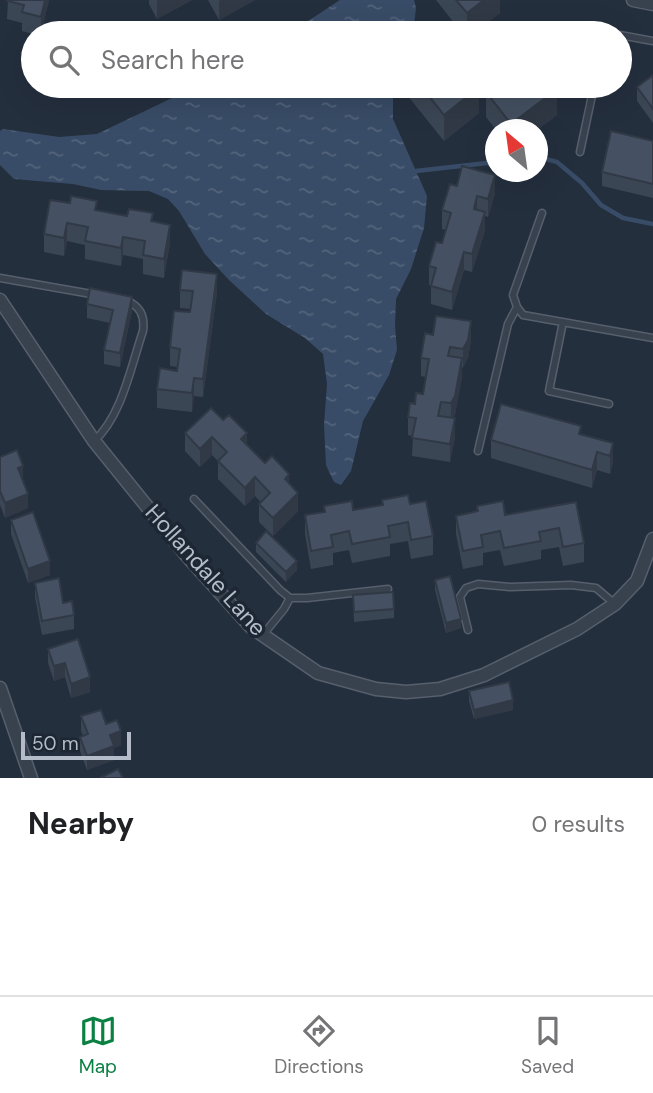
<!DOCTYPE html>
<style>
:root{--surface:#fff;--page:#f6f6f6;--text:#202124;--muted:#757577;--line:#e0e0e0;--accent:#0b8043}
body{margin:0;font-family:"DM Sans",sans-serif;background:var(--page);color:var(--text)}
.compass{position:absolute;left:485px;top:119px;width:63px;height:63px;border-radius:50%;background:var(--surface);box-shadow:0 7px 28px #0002;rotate:331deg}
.scale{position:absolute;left:21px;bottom:18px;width:110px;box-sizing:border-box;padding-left:7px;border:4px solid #b4bcc9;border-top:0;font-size:19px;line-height:24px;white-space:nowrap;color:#b4bcc9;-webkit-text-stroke:5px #1d2633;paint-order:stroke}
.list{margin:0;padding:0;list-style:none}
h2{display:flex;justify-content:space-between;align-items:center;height:91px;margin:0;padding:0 28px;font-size:30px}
h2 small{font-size:23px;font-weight:400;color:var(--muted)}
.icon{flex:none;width:38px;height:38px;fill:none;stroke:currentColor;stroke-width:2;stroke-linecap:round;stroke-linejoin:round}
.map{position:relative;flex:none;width:653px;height:778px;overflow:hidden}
.search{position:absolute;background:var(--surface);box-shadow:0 7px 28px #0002;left:21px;right:21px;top:21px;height:77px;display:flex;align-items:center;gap:18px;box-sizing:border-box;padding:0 24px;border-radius:38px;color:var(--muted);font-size:26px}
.sheet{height:217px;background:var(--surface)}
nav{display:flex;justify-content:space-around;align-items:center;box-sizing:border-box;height:98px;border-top:2px solid var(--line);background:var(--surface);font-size:19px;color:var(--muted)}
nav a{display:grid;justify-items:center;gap:4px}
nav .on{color:var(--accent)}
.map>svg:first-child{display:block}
.water{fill:url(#water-ripples)}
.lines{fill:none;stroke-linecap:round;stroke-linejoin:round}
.stream{stroke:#394c67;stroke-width:4.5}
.service-casing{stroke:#565f6c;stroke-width:9}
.minor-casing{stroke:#565f6c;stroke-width:15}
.service{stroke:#38414e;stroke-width:6}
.minor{stroke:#38414e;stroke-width:12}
.wall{fill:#3b4654}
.shaded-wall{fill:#303945}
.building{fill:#455162;stroke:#303945;stroke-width:2}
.labels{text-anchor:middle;stroke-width:7;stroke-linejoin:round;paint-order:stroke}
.street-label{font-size:23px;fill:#b4bcc9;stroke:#1d2633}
</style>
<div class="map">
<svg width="653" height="778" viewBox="0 0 653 778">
<defs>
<pattern id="water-ripples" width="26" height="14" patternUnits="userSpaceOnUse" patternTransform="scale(1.75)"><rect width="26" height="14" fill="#394c67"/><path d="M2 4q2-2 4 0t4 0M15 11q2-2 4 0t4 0" fill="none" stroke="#53647b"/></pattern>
</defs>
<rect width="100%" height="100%" fill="#242f3e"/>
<path class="water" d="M 340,0 L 414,0 L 416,8 L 413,33 L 290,33 Z
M 197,86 L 393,86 L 393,119 L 427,196 L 424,228 L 411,269 L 396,299 L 395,326 L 397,350 L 389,375 L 363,421 L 351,471 L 341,485 L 334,482 L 326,465 L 324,425 L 327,384 L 323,354 L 305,338 L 266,314 L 229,280 L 205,254 L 179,211 L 168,199 L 149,191 L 101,190 L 73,184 L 14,179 L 0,165 L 0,131 L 3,129 L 59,137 L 97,134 Z"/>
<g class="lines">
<path class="stream" d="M 538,157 L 557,162 L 582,183 L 601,205 L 623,218 L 653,224
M 416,171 L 496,162"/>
<defs>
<path id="service" d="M 620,35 L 653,41
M 580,152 L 594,86
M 542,213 L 513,295 L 517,307 L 523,315 L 653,338
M 0,278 L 97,295
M 563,322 L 549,391 L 609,404
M 94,441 C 122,416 131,366 143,331 C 145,315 140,306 125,300
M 478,451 L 508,324 L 517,307
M 194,499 L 280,590 L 290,598 L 307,598 L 388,589
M 468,630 L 460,597 L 466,588 L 478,584 L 510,587 L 571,585 L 596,588 L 615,604
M 262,636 L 284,609 L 290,598"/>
<path id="minor" d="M 633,0 L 653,4
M 0,300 L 94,441 L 187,556 L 251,627 L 318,673 L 376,689 L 406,692 L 440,689 L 484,675 L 577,629 L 615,604 L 637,581 L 653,539
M 0,688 L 31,778"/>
</defs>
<use href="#service" class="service-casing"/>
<use href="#minor" class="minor-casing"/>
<use href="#service" class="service"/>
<use href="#minor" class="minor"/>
</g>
<path class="wall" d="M 8,0 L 49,0 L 41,33 L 33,34 L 22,31 L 22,23 L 7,19 Z
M 149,0 L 192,0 L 157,19 L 149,4 Z
M 208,0 L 255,0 L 219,20 Z
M 436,0 L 500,0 L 500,13 L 474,33 L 462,33 Z
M 653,75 L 653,123 L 637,101 L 637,87 Z
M 403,86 L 477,86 L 479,113 L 444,141 L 403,90 Z
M 486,92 L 557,115 L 537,130 L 496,130 L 486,117 Z
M 653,141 L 653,198 L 602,186 L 602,172 Z
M 450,184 L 495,194 L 488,217 L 485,216 L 485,231 L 472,272 L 464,270 L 452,310 L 431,304 L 431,285 L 429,285 L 429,266 L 442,243 L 446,230 L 442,229 L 442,210 Z
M 50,200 L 153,222 L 170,243 L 164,278 L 143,274 L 143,259 L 123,255 L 121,266 L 85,259 L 85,245 L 67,241 L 64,256 L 44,252 L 44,234 Z
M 180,290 L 217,292 L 203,397 L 194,396 L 192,412 L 157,408 L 157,389 L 177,371 L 178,367 L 170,366 L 170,347 L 190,312 L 190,309 L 180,308 Z
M 87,304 L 132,311 L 120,367 L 104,364 L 104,350 L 110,323 L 87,318 Z
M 433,335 L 471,340 L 468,358 L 462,368 L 462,377 L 455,415 L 453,418 L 455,437 L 450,462 L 412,456 L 413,436 L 408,435 L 408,417 L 415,404 L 423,394 L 426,377 L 421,376 L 421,358 Z
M 223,420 L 265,463 L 289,484 L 298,511 L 273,536 L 259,522 L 259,504 L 261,502 L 255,496 L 245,506 L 218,479 L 218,461 L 212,455 L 200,467 L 185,451 L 185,433 Z
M 581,435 L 613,443 L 613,462 L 610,474 L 597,470 L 592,488 L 491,458 L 491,440 Z
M 0,457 L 23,480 L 22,480 L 28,508 L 5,518 L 0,505 Z
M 382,500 L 410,504 L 433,536 L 433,555 L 411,559 L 408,541 L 390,544 L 390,556 L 352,563 L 349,550 L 333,553 L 333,565 L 311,569 L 305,534 L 305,515 L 324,512 L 324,506 L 353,510 L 382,505 Z
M 576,502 L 584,543 L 584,562 L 563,566 L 559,547 L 541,550 L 541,559 L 504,566 L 500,550 L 483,553 L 483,565 L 463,569 L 456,534 L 456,516 L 477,512 L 477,506 L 505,515 Z
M 11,520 L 50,575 L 28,583 L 11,534 Z
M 256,543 L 297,570 L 286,582 L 256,552 Z
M 435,580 L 461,628 L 446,633 L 435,590 Z
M 35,583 L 63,603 L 74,615 L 74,629 L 42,635 L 35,597 Z
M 353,595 L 394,609 L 394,618 L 354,622 Z
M 78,639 L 90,692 L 71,698 L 65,677 L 54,681 L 48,663 L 48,649 Z
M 469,691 L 513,710 L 474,719 L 469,701 Z
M 81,716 L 106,724 L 121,745 L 114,748 L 114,760 L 87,770 L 80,751 L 80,737 L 83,736 L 81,731 Z"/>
<path class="shaded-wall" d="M 45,0 L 49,0 L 41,33 L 41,17 Z
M 157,0 L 192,0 L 157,19 Z
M 221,0 L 255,0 L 219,20 L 219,1 Z
M 484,0 L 500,0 L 500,13 L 474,33 L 467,33 L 467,13 Z
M 479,87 L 479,113 L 444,141 L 444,115 Z
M 557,89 L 557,115 L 537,130 L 511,130 L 511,124 Z
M 495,175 L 495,194 L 488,217 L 488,199 Z
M 477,196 L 477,214 L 474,209 Z
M 485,212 L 485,231 L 472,272 L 472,254 Z
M 67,223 L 67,241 L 64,256 L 64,238 Z
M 170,225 L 170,243 L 164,278 L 164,259 Z
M 123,237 L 123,255 L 121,266 L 121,248 Z
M 464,252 L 464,270 L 452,310 L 452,292 Z
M 217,274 L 217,292 L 203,397 L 203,379 Z
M 132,297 L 132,311 L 120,367 L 120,353 Z
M 471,321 L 471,340 L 468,358 L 463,368 L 463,349 Z
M 462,358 L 462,377 L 455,415 L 451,422 L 451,403 Z
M 194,378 L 194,396 L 192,412 L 192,393 Z
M 455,418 L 455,437 L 450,462 L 450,444 Z
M 247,433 L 247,452 L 241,439 Z
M 212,437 L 212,455 L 200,467 L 200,449 Z
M 613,443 L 613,462 L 610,474 L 610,456 Z
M 597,452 L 597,470 L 592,488 L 592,470 Z
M 23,466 L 23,480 L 18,482 L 18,468 Z
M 289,474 L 289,493 L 285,479 Z
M 255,477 L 255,496 L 245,506 L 245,488 Z
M 298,493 L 298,511 L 273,536 L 273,518 Z
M 28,494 L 28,508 L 5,518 L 5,503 Z
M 50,561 L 50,575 L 28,583 L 28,569 Z
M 297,561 L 297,570 L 286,582 L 286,572 Z
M 461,619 L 461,628 L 446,633 L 446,623 Z
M 65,663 L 65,677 L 54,681 L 54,666 Z
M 90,677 L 90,692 L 71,698 L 71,684 Z
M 513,700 L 513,710 L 474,719 L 474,710 Z
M 121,731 L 121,745 L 114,748 L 114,760 L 87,770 L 87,756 L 110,735 Z"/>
<path class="building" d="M 8,0 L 45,0 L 41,17 L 22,12 L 24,5 L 7,1 Z
M 456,0 L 484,0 L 467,13 Z
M 653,75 L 653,109 L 637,87 Z
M 421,86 L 477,86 L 479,87 L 444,115 Z
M 494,86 L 555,86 L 557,89 L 511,124 L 486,92 Z
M 611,131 L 653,141 L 653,184 L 602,172 Z
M 462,166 L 495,175 L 488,199 L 477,196 L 474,209 L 485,212 L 472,254 L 464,252 L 452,292 L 431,286 L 436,268 L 429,266 L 436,242 L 442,243 L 451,213 L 442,210 L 450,184 L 457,186 Z
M 71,196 L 97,201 L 95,210 L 127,216 L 129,209 L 153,213 L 151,221 L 170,225 L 164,259 L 143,255 L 145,241 L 123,237 L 121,248 L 85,241 L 88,227 L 67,223 L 64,238 L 44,234 L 50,200 L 70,203 Z
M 182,270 L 217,274 L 203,379 L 194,378 L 192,393 L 157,389 L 160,368 L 177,371 L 180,349 L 170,347 L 174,311 L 190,312 L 193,291 L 180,290 Z
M 90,288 L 132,297 L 120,353 L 104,350 L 113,310 L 87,304 Z
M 436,316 L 471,321 L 468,340 L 463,349 L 450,347 L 448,356 L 462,358 L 455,396 L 451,403 L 441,402 L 438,416 L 455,418 L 450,444 L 412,438 L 416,418 L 408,417 L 410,403 L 415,404 L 416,393 L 423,394 L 429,359 L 421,358 L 425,333 L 433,335 Z
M 501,404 L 581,426 L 579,434 L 613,443 L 610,456 L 597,452 L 592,470 L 491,440 Z
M 211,408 L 223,420 L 229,415 L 247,433 L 241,439 L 265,463 L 272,456 L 289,474 L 285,479 L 298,493 L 273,518 L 259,504 L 270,493 L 255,477 L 245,488 L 218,461 L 227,452 L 212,437 L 200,449 L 185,433 Z
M 17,450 L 23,466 L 18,468 L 28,494 L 5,503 L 0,491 L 0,457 Z
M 408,495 L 410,504 L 426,501 L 433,536 L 411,540 L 408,522 L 388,526 L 390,537 L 352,544 L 349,531 L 331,535 L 333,547 L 311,551 L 305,515 L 325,512 L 324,506 L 352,501 L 353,510 L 383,505 L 382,500 Z
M 503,501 L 505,515 L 576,502 L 584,543 L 563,547 L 559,528 L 539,532 L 541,541 L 504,548 L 500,531 L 481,535 L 483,547 L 463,551 L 456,516 L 478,511 L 477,506 Z
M 33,512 L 50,561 L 28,569 L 11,520 Z
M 266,531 L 297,561 L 286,572 L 256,543 Z
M 450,576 L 461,619 L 446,623 L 435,580 Z
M 59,578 L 63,603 L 72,601 L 74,615 L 42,621 L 35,583 Z
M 393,592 L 394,609 L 354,612 L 353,595 Z
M 78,639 L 90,677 L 71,684 L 65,663 L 54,666 L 48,649 Z
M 509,682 L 513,700 L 474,710 L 469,691 Z
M 101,710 L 106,724 L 117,720 L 121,731 L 110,735 L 114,746 L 87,756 L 80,737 L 88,734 L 81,716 Z
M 118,769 L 123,778 L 100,778 Z"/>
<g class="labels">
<g class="street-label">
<text transform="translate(206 570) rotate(48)" y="8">Hollandale Lane</text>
</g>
</g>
</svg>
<svg class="compass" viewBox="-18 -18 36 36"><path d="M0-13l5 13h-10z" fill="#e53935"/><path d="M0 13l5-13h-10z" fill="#757577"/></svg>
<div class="scale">50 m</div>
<div class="search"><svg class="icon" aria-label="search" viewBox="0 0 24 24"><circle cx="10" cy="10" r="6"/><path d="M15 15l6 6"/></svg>Search here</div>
</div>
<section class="sheet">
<h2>Nearby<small>0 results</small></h2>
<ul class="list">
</ul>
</section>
<nav>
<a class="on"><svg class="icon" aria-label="map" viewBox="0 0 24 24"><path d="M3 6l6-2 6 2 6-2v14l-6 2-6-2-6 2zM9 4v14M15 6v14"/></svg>Map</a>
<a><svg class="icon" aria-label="directions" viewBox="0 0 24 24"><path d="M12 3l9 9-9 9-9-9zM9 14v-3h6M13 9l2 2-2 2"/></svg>Directions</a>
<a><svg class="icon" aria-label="saved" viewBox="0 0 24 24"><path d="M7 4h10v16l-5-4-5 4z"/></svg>Saved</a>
</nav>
